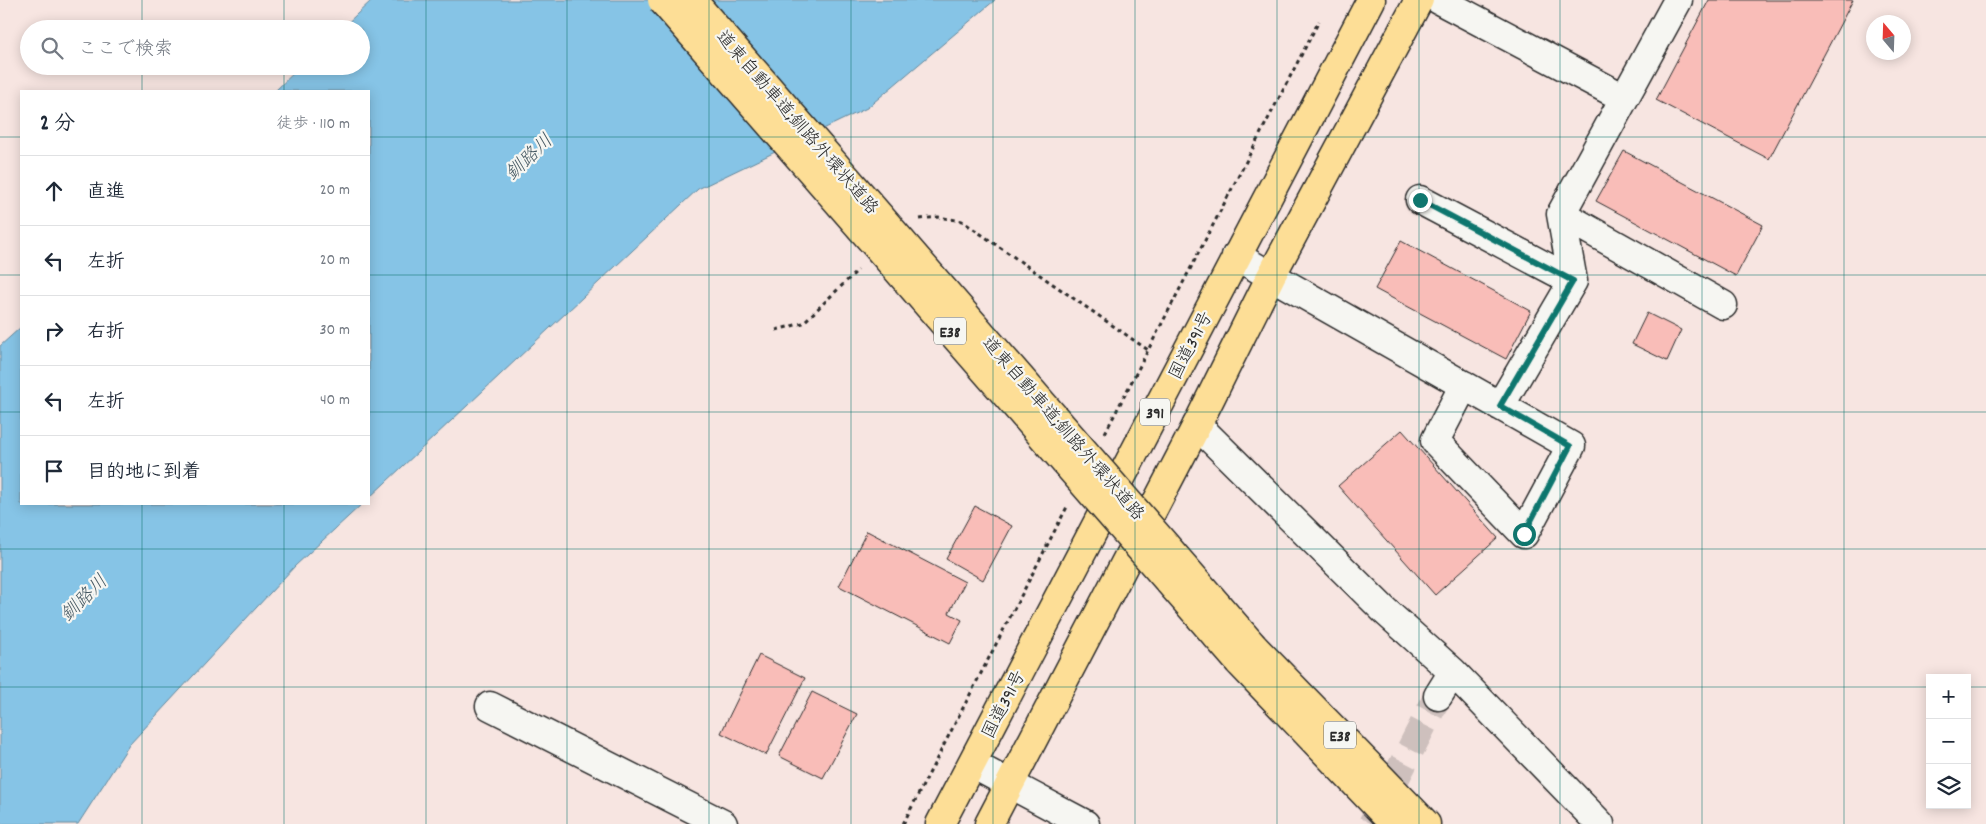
<!DOCTYPE html>
<html lang="ja">
<meta charset="utf-8">
<style>
:root{--surface:#fff;--page:#f6f6f7;--text:#1f2937;--muted:#747a83;--line:#e0e1e3}
body{margin:0;font-family:Dekko,"Klee One",sans-serif;background:var(--page);color:var(--text)}
.controls{position:absolute;right:15px;bottom:15px;display:grid;overflow:hidden;border-radius:0px;box-shadow:0 2px 12px #0003}
.controls button{width:45px;height:45px;display:grid;place-items:center;padding:0;border:0;border-bottom:1px solid var(--line);background:var(--surface);color:var(--text);font:25px sans-serif}
.compass{position:absolute;left:1866px;top:15px;width:45px;height:45px;border-radius:50%;background:var(--surface);box-shadow:0 2px 12px #0003;rotate:341deg}
.stop{position:absolute;width:15px;height:15px;margin:-11px;border:4px solid #0f766e;border-radius:50%;background:#fff}
.stop.end{background:#0f766e;border-color:#fff;box-shadow:0 1px 5px #0008}
.list{margin:0;padding:0;list-style:none}
h2{display:flex;justify-content:space-between;align-items:center;height:65px;margin:0;padding:0 20px;font-size:21px}
h2 small{font-size:16px;font-weight:400;color:var(--muted)}
.list li{display:grid;grid-template-columns:32px 1fr auto;gap:15px;align-items:center;box-sizing:border-box;height:70px;padding:0 20px;border-top:1px solid var(--line)}
.list b{display:block;font-size:19px;white-space:nowrap}
.list em{font-size:16px;font-style:normal;color:var(--muted)}
.icon{flex:none;width:28px;height:28px;fill:none;stroke:currentColor;stroke-width:2;stroke-linecap:round;stroke-linejoin:round}
.map{position:relative;flex:none;width:1986px;height:824px;overflow:hidden}
.search{position:absolute;background:var(--surface);box-shadow:0 2px 12px #0003;left:20px;top:20px;width:350px;height:55px;display:flex;align-items:center;gap:12px;box-sizing:border-box;padding:0 18px;border-radius:28px;color:var(--muted);font-size:19px}
.panel{position:absolute;background:var(--surface);box-shadow:0 2px 12px #0003;left:20px;top:90px;width:350px;height:415px;border-radius:0px}
.map>svg:first-child{display:block}
.water{fill:#86c4e6;stroke:#62879b}
.building{fill:#f9bdb8;stroke:#2b2b2b}
.lines{fill:none;stroke-linecap:round;stroke-linejoin:round}
.minor-tunnel{stroke:#cec0bd;stroke-width:28;stroke-dasharray:28 14;stroke-linecap:butt}
.minor-casing{stroke:#2b2b2b;stroke-width:31}
.highway-casing{stroke:#2b2b2b;stroke-width:31}
.path{stroke:#2b2b2b;stroke-width:3;stroke-dasharray:4 4;stroke-linecap:butt}
.minor{stroke:#f6f6f2;stroke-width:28}
.highway{stroke:#fdde96;stroke-width:28}
.highway-bridge-casing{stroke:#2b2b2b;stroke-width:31;stroke-linecap:butt}
.highway-bridge{stroke:#fdde96;stroke-width:28}
.route{stroke:#0f766e;stroke-width:6}
.grid{fill:none;stroke:#0f766e;stroke-width:1;stroke-opacity:0.55}
.labels{text-anchor:middle;stroke-width:4.5;stroke-linejoin:round;paint-order:stroke}
.shield{fill:#f6f6f2;stroke:#686867;stroke-width:1}
.shield-label{font-size:16px;font-weight:bold;fill:#2b2b2b}
.street-label{font-size:18px;fill:#2b2b2b;stroke:#f6f6f2}
.water-label{font-size:19px;font-style:italic;fill:#465963;stroke:#f6f6f2}
</style>
<div class="map">
<svg width="1986" height="824" viewBox="0 0 1986 824">
<rect width="100%" height="100%" fill="#f7e5e1"/>
<filter id="ink" filterUnits="userSpaceOnUse"><feTurbulence type="fractalNoise" baseFrequency=".02" numOctaves="2"/><feDisplacementMap in="SourceGraphic" scale="10" xChannelSelector="R" yChannelSelector="G"/><feConvolveMatrix kernelMatrix="1 2 1 2 8 2 1 2 1" color-interpolation-filters="sRGB"/></filter>
<g filter="url(#ink)">
<path class="water" d="M 372,0 L 995,0 L 867,108 L 698,189 L 369,498 L 369,91 L 275,91 L 301,66 L 361,66 L 361,29 L 341,29 Z
M 21,327 L 21,504 L 362,504 L 295,566 L 129,745 L 78,824 L 0,824 L 0,346 Z"/>
<path class="building" d="M 1709,0 L 1853,0 L 1769,159 L 1656,100 Z
M 1624,151 L 1763,225 L 1736,276 L 1596,201 Z
M 1401,241 L 1531,311 L 1506,359 L 1375,289 Z
M 1647,313 L 1681,330 L 1667,361 L 1632,344 Z
M 1402,430 L 1498,538 L 1435,595 L 1338,486 Z
M 975,506 L 1012,526 L 983,580 L 946,559 Z
M 867,531 L 965,582 L 949,613 L 962,620 L 950,643 L 839,586 Z
M 759,655 L 805,678 L 766,755 L 721,733 Z
M 812,692 L 857,714 L 823,778 L 779,756 Z"/>
<g class="lines">
<path class="minor-tunnel" d="M 1372,824 L 1438,696"/>
<defs>
<path id="minor" d="M 1439,0 L 1624,98
M 1420,200 L 1573,281
M 1561,214 L 1723,305
M 1236,256 L 1571,446 L 1524,534 L 1435,441 L 1464,385
M 1500,406 L 1573,281 L 1561,214 L 1678,0
M 1197,425 L 1385,611 L 1453,672 L 1438,696
M 1453,672 L 1600,824
M 490,706 L 723,824
M 972,764 L 1085,824"/>
<path id="highway" d="M 1253,646 L 1426,824
M 1239,662 L 1394,824
M 940,824 L 1371,0
M 989,824 L 1197,425 L 1271,276 L 1419,0"/>
</defs>
<use href="#minor" class="minor-casing"/>
<use href="#highway" class="highway-casing"/>
<path class="path" d="M 920,219 L 938,217 L 962,221 L 1148,350
M 776,330 L 803,323 L 858,270
M 1105,433 L 1319,21
M 903,824 L 1067,507"/>
<use href="#minor" class="minor"/>
<use href="#highway" class="highway"/>
<defs>
<path id="highway-bridge" d="M 662,0 L 1239,662
M 692,0 L 1253,646"/>
</defs>
<use href="#highway-bridge" class="highway-bridge-casing"/>
<use href="#highway-bridge" class="highway-bridge"/>
</g>
</g>
<g class="lines" filter="url(#ink)">
<path class="route" d="M 1420,200 L 1573,281 L 1500,406 L 1570,446 L 1524,534"/>
</g>
<path class="grid" d="M 142,0 L 142,29M 284,0 L 284,29M 426,0 L 426,824M 567,0 L 567,824M 709,0 L 709,824M 851,0 L 851,824M 993,0 L 993,824M 1135,0 L 1135,824M 1277,0 L 1277,824M 1419,0 L 1419,824M 1560,0 L 1560,824M 1702,0 L 1702,824M 1844,0 L 1844,824M 142,66 L 142,91M 284,66 L 284,91M 0,137 L 21,137M 369,137 L 1986,137M 0,275 L 21,275M 369,275 L 1986,275M 0,412 L 21,412M 369,412 L 1986,412M 142,504 L 142,824M 284,504 L 284,824M 0,549 L 1986,549M 0,687 L 1930,687M 1967,687 L 1986,687"/>
<g class="labels">
<g class="shield">
<rect x="934" y="317.5" width="32" height="27" rx="4"/>
<rect x="1140" y="398.5" width="30" height="27" rx="4"/>
<rect x="1324" y="721.5" width="32" height="27" rx="4"/>
</g>
<g class="shield-label">
<text x="950" y="337">E38</text>
<text x="1155" y="418">391</text>
<text x="1340" y="741">E38</text>
</g>
<g class="street-label">
<text transform="translate(798 122) rotate(49)" y="6">道東自動車道;釧路外環状道路</text>
<text transform="translate(1190 345) rotate(-63)" y="6">国道391号</text>
<text transform="translate(1064 428) rotate(49)" y="6">道東自動車道;釧路外環状道路</text>
<text transform="translate(1003 704) rotate(-63)" y="6">国道391号</text>
</g>
<g class="water-label">
<text transform="translate(528 156) rotate(-44)" y="7">釧路川</text>
<text transform="translate(83 597) rotate(-45)" y="7">釧路川</text>
</g>
</g>
</svg>
<div class="controls">
<button>+</button>
<button>−</button>
<button><svg class="icon" aria-label="layers" viewBox="0 0 24 24"><path d="M12 4l9 5-9 5-9-5zM3 14l9 5 9-5"/></svg></button>
</div>
<svg class="compass" viewBox="-18 -18 36 36"><path d="M0-13l5 13h-10z" fill="#e53935"/><path d="M0 13l5-13h-10z" fill="#747a83"/></svg>
<div class="stop" style="left:1524px;top:534px"></div>
<div class="stop end" style="left:1420px;top:200px"></div>
<div class="search"><svg class="icon" aria-label="search" viewBox="0 0 24 24"><circle cx="10" cy="10" r="6"/><path d="M15 15l6 6"/></svg>ここで検索</div>
<section class="panel">
<h2>2 分<small>徒歩 · 110 m</small></h2>
<ul class="list">
<li><svg class="icon" aria-label="ahead" viewBox="0 0 24 24"><path d="M12 20V5M6 11l6-6 6 6"/></svg><div><b>直進</b></div><em>20 m</em></li>
<li><svg class="icon" aria-label="left" viewBox="0 0 24 24"><path d="M17 20v-9H6M10 6l-5 5 5 5"/></svg><div><b>左折</b></div><em>20 m</em></li>
<li><svg class="icon" aria-label="right" viewBox="0 0 24 24"><path d="M7 20v-9h11M14 6l5 5-5 5"/></svg><div><b>右折</b></div><em>30 m</em></li>
<li><svg class="icon" aria-label="left" viewBox="0 0 24 24"><path d="M17 20v-9H6M10 6l-5 5 5 5"/></svg><div><b>左折</b></div><em>40 m</em></li>
<li><svg class="icon" aria-label="arrive" viewBox="0 0 24 24"><path d="M6 21V4h12l-3 4 3 4H6"/></svg><div><b>目的地に到着</b></div></li>
</ul>
</section>
</div>
